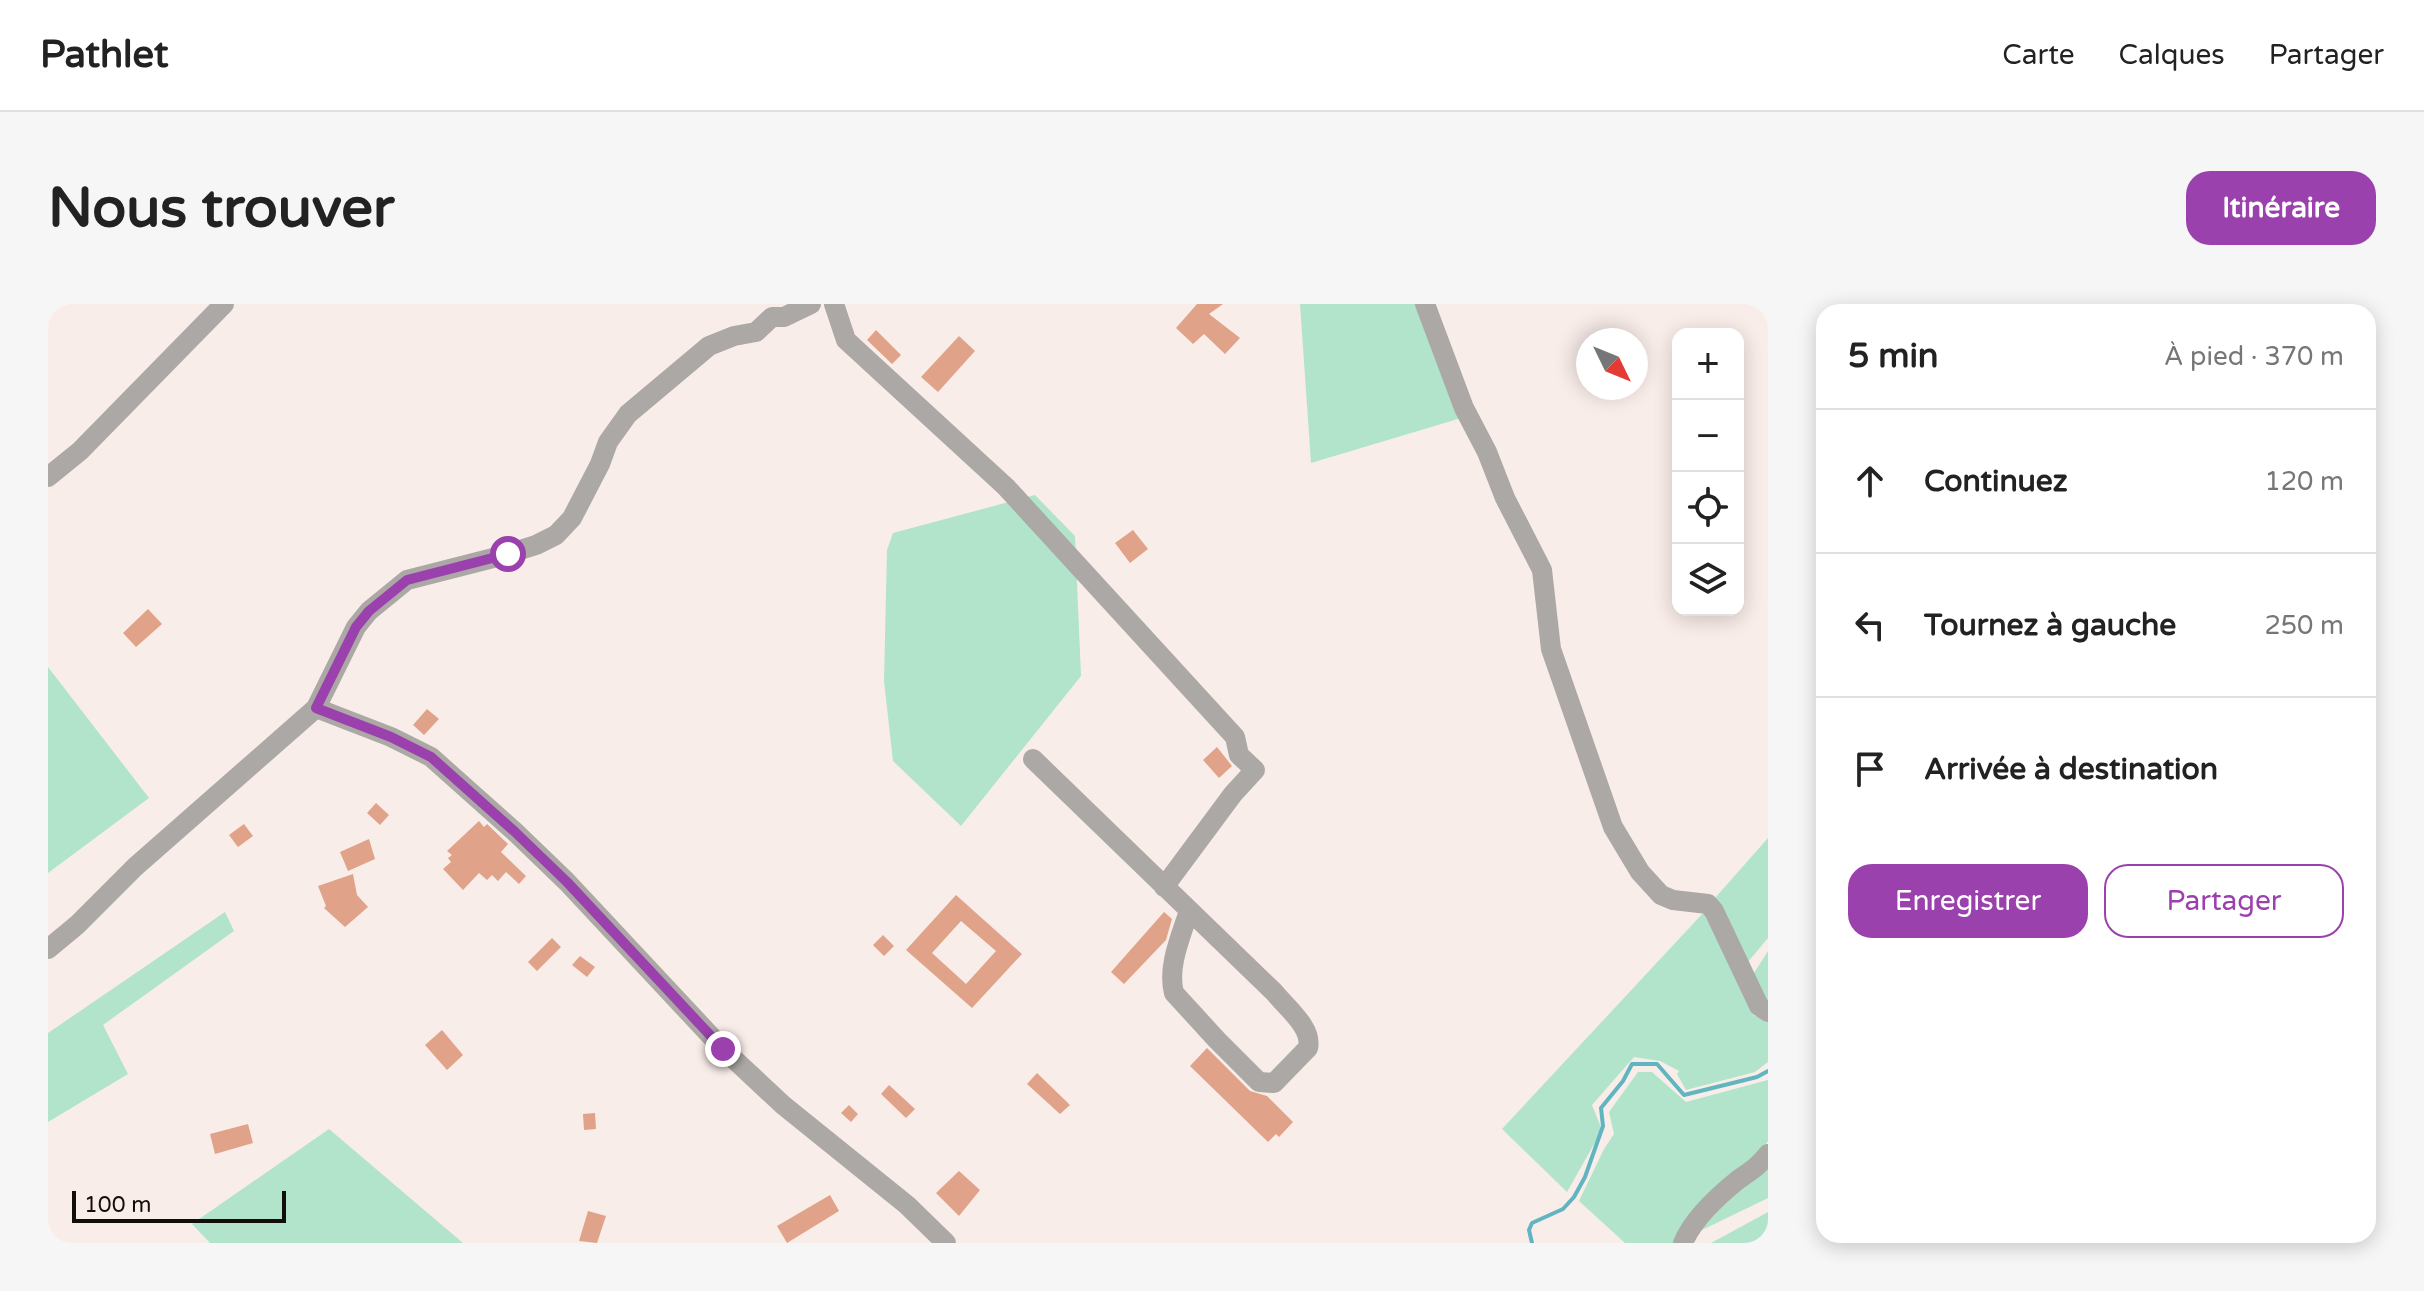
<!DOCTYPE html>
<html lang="fr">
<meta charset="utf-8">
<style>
:root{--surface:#fff;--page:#f6f6f6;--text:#222;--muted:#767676;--line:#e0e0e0;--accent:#9b41ad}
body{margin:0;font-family:"Varela Round",sans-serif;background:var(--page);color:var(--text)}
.controls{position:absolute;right:24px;top:24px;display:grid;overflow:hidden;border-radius:16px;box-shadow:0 4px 20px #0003}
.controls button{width:72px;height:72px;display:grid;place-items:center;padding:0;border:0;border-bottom:2px solid var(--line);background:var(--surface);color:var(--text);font:40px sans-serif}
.compass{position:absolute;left:1528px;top:24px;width:72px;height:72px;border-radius:50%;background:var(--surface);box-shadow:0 4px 20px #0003;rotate:133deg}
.scale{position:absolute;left:24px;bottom:20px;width:214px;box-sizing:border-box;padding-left:8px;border:4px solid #120e0c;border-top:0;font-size:22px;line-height:28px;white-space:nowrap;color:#120e0c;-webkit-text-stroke:6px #f9ede9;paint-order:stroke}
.stop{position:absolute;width:24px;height:24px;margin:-18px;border:6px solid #9b41ad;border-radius:50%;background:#fff}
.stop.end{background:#9b41ad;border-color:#fff;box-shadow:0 2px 8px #0008}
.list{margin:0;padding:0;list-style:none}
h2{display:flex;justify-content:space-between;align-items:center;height:104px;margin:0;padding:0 32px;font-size:34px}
h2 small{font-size:26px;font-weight:400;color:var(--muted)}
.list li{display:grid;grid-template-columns:52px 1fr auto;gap:24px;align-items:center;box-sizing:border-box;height:144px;padding:0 32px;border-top:2px solid var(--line)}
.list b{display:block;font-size:30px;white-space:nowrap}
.list em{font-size:26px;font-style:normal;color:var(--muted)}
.actions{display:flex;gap:16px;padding:24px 32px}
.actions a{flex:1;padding:18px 0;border:2px solid var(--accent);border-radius:24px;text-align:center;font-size:28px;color:var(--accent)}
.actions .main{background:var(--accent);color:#fff}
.icon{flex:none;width:44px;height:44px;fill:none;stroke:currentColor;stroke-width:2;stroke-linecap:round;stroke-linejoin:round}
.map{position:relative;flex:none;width:1720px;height:939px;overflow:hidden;border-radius:24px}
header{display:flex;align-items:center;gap:48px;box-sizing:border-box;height:112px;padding:0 40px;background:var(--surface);border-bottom:2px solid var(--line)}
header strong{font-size:38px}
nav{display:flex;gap:44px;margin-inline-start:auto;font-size:28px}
.intro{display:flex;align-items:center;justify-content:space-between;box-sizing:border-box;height:192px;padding:0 48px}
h1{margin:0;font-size:56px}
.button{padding:20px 36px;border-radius:24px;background:var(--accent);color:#fff;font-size:28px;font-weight:700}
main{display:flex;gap:48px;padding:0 48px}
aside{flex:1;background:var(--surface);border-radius:24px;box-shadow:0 4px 20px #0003}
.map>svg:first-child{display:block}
.green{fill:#b1e4cb}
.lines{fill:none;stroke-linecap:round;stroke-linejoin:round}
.stream{stroke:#61b5c0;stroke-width:4}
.building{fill:#e0a288;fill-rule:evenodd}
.minor{stroke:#aca8a5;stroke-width:20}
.route{stroke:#9b41ad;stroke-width:10}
</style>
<header>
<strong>Pathlet</strong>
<nav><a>Carte</a><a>Calques</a><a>Partager</a></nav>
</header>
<div class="intro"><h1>Nous trouver</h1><a class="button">Itinéraire</a></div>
<main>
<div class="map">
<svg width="1720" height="939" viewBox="0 0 1720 939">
<rect width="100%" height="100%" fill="#f9ede9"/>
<path class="green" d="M 1252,0 L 1377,0 L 1420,112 L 1263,159 Z
M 987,191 L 1027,232 L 1033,372 L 913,522 L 845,457 L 836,377 L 839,246 L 845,229 Z
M 0,363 L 101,494 L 0,569 Z
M 1720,534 L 1720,634 L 1699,659 L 1667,594 Z
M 177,608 L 186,627 L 55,721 L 80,770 L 0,818 L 0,729 Z
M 1656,608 L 1690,673 L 1705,711 L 1720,716 L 1720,758 L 1707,768 L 1638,786 L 1629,770 L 1631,767 L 1612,757 L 1586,753 L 1544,801 L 1554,826 L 1519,888 L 1454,825 Z
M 1720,647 L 1720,701 L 1704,672 Z
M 1590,768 L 1604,768 L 1638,798 L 1720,776 L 1720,837 L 1704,860 L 1628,939 L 1577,939 L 1531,897 L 1556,845 L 1566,830 L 1561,808 Z
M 281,825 L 415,939 L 162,939 L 144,920 Z
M 1720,859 L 1720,894 L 1652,927 L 1673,903 Z
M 1720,908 L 1720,939 L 1663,939 Z"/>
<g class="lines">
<path class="stream" d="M 1484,939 L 1481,926 L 1484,919 L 1515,905 L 1526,893 L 1537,873 L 1555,822 L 1553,804 L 1575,777 L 1584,760 L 1609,760 L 1636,791 L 1709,773 L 1720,767"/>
</g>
<path class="building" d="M 1149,0 L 1175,0 L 1161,10 L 1192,34 L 1177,50 L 1156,30 L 1145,40 L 1128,24 Z
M 828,26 L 853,51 L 844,60 L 819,36 Z
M 911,32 L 927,47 L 890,88 L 873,73 Z
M 1085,226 L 1100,245 L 1082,259 L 1067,239 Z
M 100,305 L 114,320 L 88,343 L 75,329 Z
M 379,405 L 391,415 L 376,431 L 365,421 Z
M 1169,443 L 1184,462 L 1171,474 L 1155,456 Z
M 328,499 L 341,511 L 332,521 L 319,509 Z
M 431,517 L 436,523 L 439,520 L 460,540 L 453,548 L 478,572 L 471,580 L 458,568 L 450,577 L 444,571 L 439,576 L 431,569 L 415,586 L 395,565 L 403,558 L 400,554 L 404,551 L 399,547 Z
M 196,520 L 205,532 L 190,543 L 181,531 Z
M 321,535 L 327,555 L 300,567 L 292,548 Z
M 305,570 L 309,591 L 320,603 L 297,623 L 276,604 L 278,602 L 270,582 Z
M 908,591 L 974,650 L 924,704 L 858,646 ZM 913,617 L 948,647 L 918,680 L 884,649 Z
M 1116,608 L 1124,615 L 1118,636 L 1076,680 L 1063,668 Z
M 835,631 L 846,642 L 836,652 L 825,641 Z
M 504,634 L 513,643 L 489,667 L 480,658 Z
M 532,652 L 547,663 L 539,673 L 524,661 Z
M 394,726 L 415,751 L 399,766 L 377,741 Z
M 1159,744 L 1202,787 L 1219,792 L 1245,818 L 1231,833 L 1228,830 L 1220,838 L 1142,762 Z
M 989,769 L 1022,801 L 1012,810 L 979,780 Z
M 841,781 L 867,805 L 858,814 L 833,790 Z
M 801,801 L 810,810 L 803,818 L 793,809 Z
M 547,809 L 548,825 L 536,826 L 535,810 Z
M 200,820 L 205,839 L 167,850 L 162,830 Z
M 911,867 L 932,886 L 911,912 L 888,889 Z
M 782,891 L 791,907 L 739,939 L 729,922 Z
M 540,907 L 558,912 L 549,939 L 531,937 Z"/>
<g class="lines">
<path class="minor" d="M 786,0 L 798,36 L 958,183 L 1187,433 L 1191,451 L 1207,466 L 1185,490 L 1116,583
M 1377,0 L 1416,104 L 1439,148 L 1457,194 L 1494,266 L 1503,345 L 1565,523 L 1592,568 L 1613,591 L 1625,596 L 1660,600 L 1666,607 L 1711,702 L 1720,708
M 0,173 L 32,147 L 176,0
M 268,404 L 343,433 L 383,453 L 466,527 L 519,578 L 675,745 L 735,801 L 859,901 L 898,939
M 985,455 L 1226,688 C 1238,703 1265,724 1260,744 L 1226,779 L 1211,778 L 1169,736 L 1126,689 C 1119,663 1133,632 1141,607
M 0,645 L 29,621 L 87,563 L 268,404 L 308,323 L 321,307 L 359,276 L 453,252 L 488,241 L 508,231 L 524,214 L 552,160 L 560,138 L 580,110 L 661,42 L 686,32 L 708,28 L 724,13 L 736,13 L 763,0
M 1635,939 C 1645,915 1671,891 1691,875 C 1703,867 1711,862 1720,850"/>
</g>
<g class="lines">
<path class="route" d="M 460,250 L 359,276 L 321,307 L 308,323 L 268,404 L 343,433 L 383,453 L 466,527 L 519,578 L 675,745"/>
</g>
</svg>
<div class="controls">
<button>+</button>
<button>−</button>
<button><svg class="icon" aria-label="locate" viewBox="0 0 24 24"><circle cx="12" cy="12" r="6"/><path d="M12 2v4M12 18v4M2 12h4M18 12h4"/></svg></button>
<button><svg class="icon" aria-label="layers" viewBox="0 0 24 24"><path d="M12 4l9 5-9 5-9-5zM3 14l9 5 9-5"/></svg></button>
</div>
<svg class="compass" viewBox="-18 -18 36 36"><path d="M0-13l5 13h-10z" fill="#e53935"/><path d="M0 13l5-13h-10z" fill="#767676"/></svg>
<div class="scale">100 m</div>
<div class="stop" style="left:460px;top:250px"></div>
<div class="stop end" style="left:675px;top:745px"></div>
</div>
<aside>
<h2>5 min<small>À pied · 370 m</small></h2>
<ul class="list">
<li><svg class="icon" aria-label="ahead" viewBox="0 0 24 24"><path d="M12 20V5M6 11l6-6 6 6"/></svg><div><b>Continuez</b></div><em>120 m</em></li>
<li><svg class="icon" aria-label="left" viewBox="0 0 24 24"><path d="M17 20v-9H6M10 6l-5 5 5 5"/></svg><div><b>Tournez à gauche</b></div><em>250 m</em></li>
<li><svg class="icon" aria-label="arrive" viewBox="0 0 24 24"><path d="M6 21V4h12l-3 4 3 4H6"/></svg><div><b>Arrivée à destination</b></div></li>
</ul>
<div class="actions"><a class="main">Enregistrer</a><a>Partager</a></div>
</aside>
</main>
